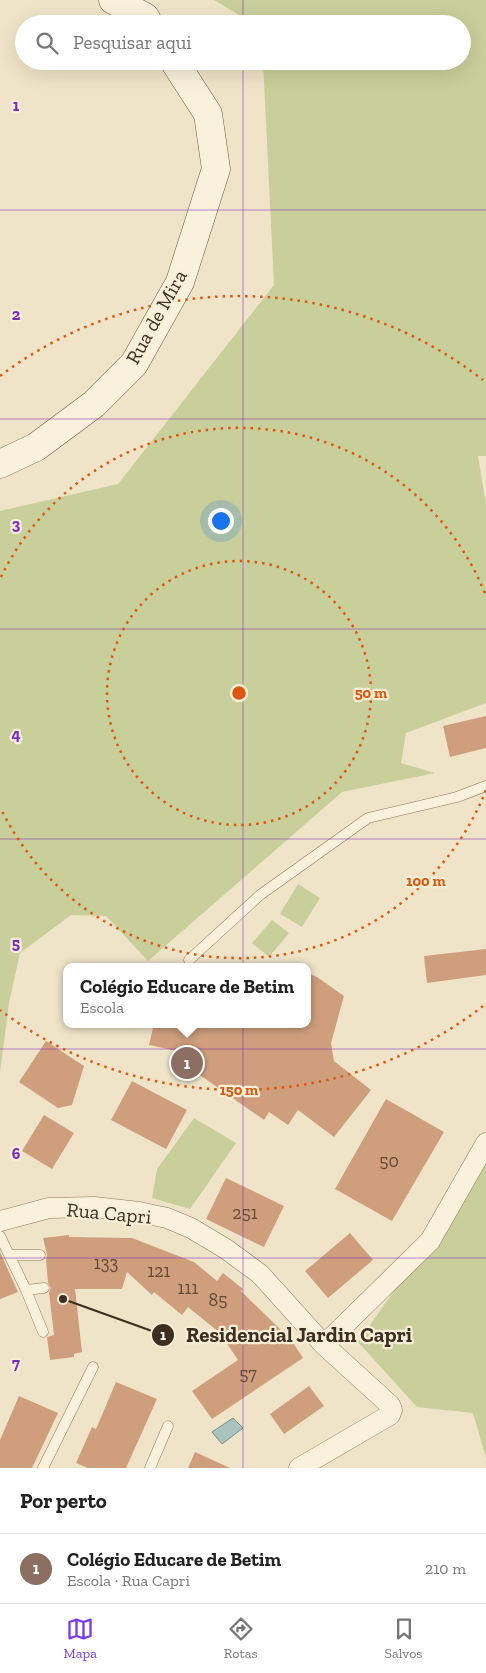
<!DOCTYPE html>
<html lang="pt">
<meta charset="utf-8">
<style>
:root{--surface:#fff;--page:#f2f2f2;--text:#222;--muted:#767676;--line:#e0e0e0;--accent:#7c3aed}
body{margin:0;font-family:"Zilla Slab",serif;background:var(--page);color:var(--text)}
.you{position:absolute;left:220px;top:520px;width:18px;height:18px;margin:-12px;border:4px solid #fff;border-radius:50%;background:#1a73e8;box-shadow:0 0 0 8px #1a73e833}
.badge{display:grid;place-items:center;width:32px;height:32px;border-radius:50%;background:var(--accent);color:#fff;font-size:16px;font-weight:700}
.pin{position:absolute;translate:-50% -50%;border:2px solid #fff;box-shadow:0 1px 5px #0006}
.popup{position:absolute;left:63px;top:963px;width:248px;height:65px;box-sizing:border-box;display:grid;place-content:center;border-radius:10px;background:var(--surface);filter:drop-shadow(0 1px 4px #0005);font-size:16px;white-space:nowrap;color:var(--muted)}
.popup b{font-size:19px;color:var(--text)}
.popup::after{content:'';position:absolute;left:50%;top:100%;margin-left:-10px;border:10px solid transparent;border-top-color:var(--surface)}
.list{margin:0;padding:0;list-style:none}
h2{display:flex;justify-content:space-between;align-items:center;height:65px;margin:0;padding:0 20px;font-size:21px}
h2 small{font-size:16px;font-weight:400;color:var(--muted)}
.list li{display:grid;grid-template-columns:32px 1fr auto;gap:15px;align-items:center;box-sizing:border-box;height:70px;padding:0 20px;border-top:1px solid var(--line)}
.list b{display:block;font-size:19px;white-space:nowrap}
.list p{margin:0;font-size:16px;white-space:nowrap;color:var(--muted)}
.list em{font-size:16px;font-style:normal;color:var(--muted)}
.icon{flex:none;width:28px;height:28px;fill:none;stroke:currentColor;stroke-width:2;stroke-linecap:round;stroke-linejoin:round}
.map{position:relative;flex:none;width:486px;height:1468px;overflow:hidden}
.search{position:absolute;background:var(--surface);box-shadow:0 5px 20px #0002;left:15px;right:15px;top:15px;height:55px;display:flex;align-items:center;gap:12px;box-sizing:border-box;padding:0 18px;border-radius:28px;color:var(--muted);font-size:19px}
.sheet{height:135px;background:var(--surface)}
nav{display:flex;justify-content:space-around;align-items:center;box-sizing:border-box;height:70px;border-top:1px solid var(--line);background:var(--surface);font-size:14px;color:var(--muted)}
nav a{display:grid;justify-items:center;gap:2px}
nav .on{color:var(--accent)}
.map>svg:first-child{display:block}
.green{fill:#c9cf9b}
.water{fill:#a9c4bc;stroke:#6f938a}
.building{fill:#cf9f7d}
.lines{fill:none;stroke-linecap:round;stroke-linejoin:round}
.lane-casing{stroke:#8d765c;stroke-width:11}
.street-casing{stroke:#8d765c;stroke-width:21}
.secondary-casing{stroke:#6f573f;stroke-width:29}
.lane{stroke:#faf1dc;stroke-width:10}
.street{stroke:#faf1dc;stroke-width:20}
.secondary{stroke:#faf1dc;stroke-width:28}
.grid{fill:none;stroke:#7b2cbf;stroke-width:1;stroke-opacity:0.55}
.ring{fill:none;stroke:#df570d;stroke-width:2.5;stroke-dasharray:2.5 5}
.labels{text-anchor:middle;stroke-width:4.5;stroke-linejoin:round;paint-order:stroke}
.number-label{font-size:18px;fill:#624a37}
.street-label{font-size:20px;fill:#3d2e20;stroke:#f7eed8}
.grid-label{font-size:16px;text-anchor:middle;font-weight:bold;fill:#7b2cbf;stroke:#f7eed8;stroke-width:4.5;stroke-linejoin:round;paint-order:stroke}
.centre{fill:#df570d;stroke:#f7eed8;stroke-width:2.5}
.ring-label{font-size:15px;text-anchor:middle;font-weight:bold;fill:#df570d;stroke:#f7eed8;stroke-width:4.5;stroke-linejoin:round;paint-order:stroke}
.leader{fill:none;stroke:#3d2e20;stroke-width:2}
.callout-dot{fill:#3d2e20;stroke:#f7eed8;stroke-width:2}
.mark-label{font-size:15px;text-anchor:middle;font-weight:bold;fill:#fff}
.callout-label{font-size:21px;text-anchor:middle;font-weight:bold;fill:#3d2e20;stroke:#f7eed8;stroke-width:4.5;stroke-linejoin:round;paint-order:stroke}
</style>
<div class="map">
<svg width="486" height="1468" viewBox="0 0 486 1468">
<rect width="100%" height="100%" fill="#f0e4c8"/>
<path class="green" d="M 214,0 L 486,0 L 486,456 L 478,456 L 486,504 L 486,703 L 406,733 L 401,763 L 435,773 L 342,792 L 148,961 L 106,916 L 71,915 L 20,953 L 9,1003 L 0,1073 L 0,511 L 118,484 L 274,285 L 263,61 L 462,61 L 462,24 L 254,24 Z
M 298,884 L 320,898 L 302,927 L 280,914 Z
M 272,920 L 289,933 L 269,957 L 252,943 Z
M 194,1118 L 236,1143 L 190,1209 L 152,1198 L 157,1169 Z
M 486,1160 L 486,1458 L 473,1413 L 417,1407 L 358,1342 Z"/>
<path class="water" d="M 233,1418 L 243,1428 L 222,1444 L 212,1432 Z"/>
<path class="building" d="M 486,716 L 486,748 L 450,757 L 443,726 Z
M 486,949 L 486,975 L 427,983 L 424,956 Z
M 307,973 L 317,977 L 344,996 L 331,1043 L 334,1061 L 371,1090 L 334,1137 L 298,1110 L 288,1125 L 269,1112 L 264,1120 L 197,1073 L 195,1055 L 149,1045 L 154,1024 L 307,1024 Z
M 46,1041 L 84,1066 L 72,1105 L 58,1108 L 19,1082 Z
M 132,1081 L 187,1110 L 166,1149 L 111,1120 Z
M 386,1099 L 444,1132 L 392,1221 L 335,1189 Z
M 44,1115 L 74,1133 L 52,1169 L 22,1151 Z
M 226,1178 L 284,1206 L 264,1247 L 206,1219 Z
M 350,1233 L 373,1260 L 328,1298 L 305,1271 Z
M 69,1235 L 69,1237 L 132,1238 L 194,1262 L 217,1281 L 223,1273 L 243,1289 L 241,1291 L 282,1331 L 284,1329 L 303,1358 L 212,1419 L 192,1391 L 238,1360 L 220,1333 L 188,1307 L 182,1315 L 154,1292 L 152,1295 L 127,1272 L 122,1289 L 75,1289 L 82,1352 L 74,1354 L 74,1357 L 50,1360 L 47,1337 L 54,1335 L 49,1292 L 51,1288 L 48,1283 L 46,1259 L 47,1255 L 43,1238 Z
M 0,1252 L 18,1292 L 0,1299 Z
M 116,1382 L 157,1399 L 126,1468 L 88,1468 L 76,1463 L 92,1427 L 96,1429 Z
M 309,1386 L 324,1406 L 284,1434 L 270,1414 Z
M 19,1396 L 58,1413 L 32,1468 L 0,1468 L 0,1440 Z
M 195,1452 L 230,1468 L 188,1468 Z"/>
<g class="lines">
<defs>
<path id="lane" d="M 189,960 L 260,895 L 368,818 L 457,797 L 486,786
M 0,1236 L 26,1290 L 43,1332
M 9,1255 L 40,1255
M 26,1290 L 44,1288
M 43,1468 L 93,1367
M 150,1468 L 168,1426"/>
<path id="street" d="M 0,1221 L 49,1208 L 94,1207 L 139,1212 L 167,1218 L 191,1228 L 226,1249 L 260,1274 L 324,1345 L 390,1405 L 392,1410 L 390,1415 L 299,1468
M 324,1345 L 430,1241 L 486,1143"/>
<path id="secondary" d="M 113,0 L 145,17 L 149,24
M 0,464 L 36,447 L 94,404 L 134,364 L 180,282 L 216,169 L 208,114 L 174,61"/>
</defs>
<use href="#lane" class="lane-casing"/>
<use href="#street" class="street-casing"/>
<use href="#secondary" class="secondary-casing"/>
<use href="#lane" class="lane"/>
<use href="#street" class="street"/>
<use href="#secondary" class="secondary"/>
</g>
<path class="grid" d="M 243,0 L 243,24M 243,61 L 243,1468M 0,210 L 486,210M 0,419 L 486,419M 0,629 L 486,629M 0,839 L 486,839M 0,1049 L 486,1049M 0,1258 L 486,1258"/>
<g class="ring">
<circle cx="239" cy="693" r="132"/>
<path d="M486 790A265 265 0 0 1 1 809M1 577A265 265 0 0 1 486 596"/>
<path d="M483 1006A397 397 0 0 1 0 1010M0 376A397 397 0 0 1 483 380"/>
</g>
<g class="labels">
<g class="number-label">
<text x="389" y="1167">50</text>
<text x="245" y="1219">251</text>
<text x="106" y="1269">133</text>
<text x="159" y="1277">121</text>
<text x="188" y="1294">111</text>
<text x="218" y="1306">85</text>
<text x="248" y="1380">57</text>
</g>
<g class="street-label">
<text transform="translate(156 317) rotate(-61)" y="7">Rua de Mira</text>
<text transform="translate(109 1213) rotate(5)" y="7">Rua Capri</text>
</g>
</g>
<g class="grid-label">
<text x="16" y="111">1</text>
<text x="16" y="320">2</text>
<text x="16" y="530">3</text>
<text x="16" y="740">4</text>
<text x="16" y="949">5</text>
<text x="16" y="1159">6</text>
<text x="16" y="1369">7</text>
</g>
<circle cx="239" cy="693" r="8" class="centre"/>
<g class="ring-label">
<text x="371" y="698">50 m</text>
<text x="426" y="886">100 m</text>
<text x="239" y="1095">150 m</text>
</g>
<path class="leader" d="M63 1299L163 1335"/>
<g class="callout-dot">
<circle cx="63" cy="1299" r="5"/>
<circle cx="163" cy="1335" r="12"/>
</g>
<g class="mark-label">
<text x="163" y="1340">1</text>
</g>
<g class="callout-label">
<text x="299" y="1342">Residencial Jardin Capri</text>
</g>
</svg>
<div class="you"></div>
<div class="pin badge" style="left:187px;top:1063px;background:#8d6e63">1</div>
<div class="popup"><b>Colégio Educare de Betim</b>Escola</div>
<div class="search"><svg class="icon" aria-label="search" viewBox="0 0 24 24"><circle cx="10" cy="10" r="6"/><path d="M15 15l6 6"/></svg>Pesquisar aqui</div>
</div>
<section class="sheet">
<h2>Por perto<small></small></h2>
<ul class="list">
<li><span class="badge" style="background:#8d6e63">1</span><div><b>Colégio Educare de Betim</b><p>Escola · Rua Capri</p></div><em>210 m</em></li>
</ul>
</section>
<nav>
<a class="on"><svg class="icon" aria-label="map" viewBox="0 0 24 24"><path d="M3 6l6-2 6 2 6-2v14l-6 2-6-2-6 2zM9 4v14M15 6v14"/></svg>Mapa</a>
<a><svg class="icon" aria-label="directions" viewBox="0 0 24 24"><path d="M12 3l9 9-9 9-9-9zM9 14v-3h6M13 9l2 2-2 2"/></svg>Rotas</a>
<a><svg class="icon" aria-label="saved" viewBox="0 0 24 24"><path d="M7 4h10v16l-5-4-5 4z"/></svg>Salvos</a>
</nav>
